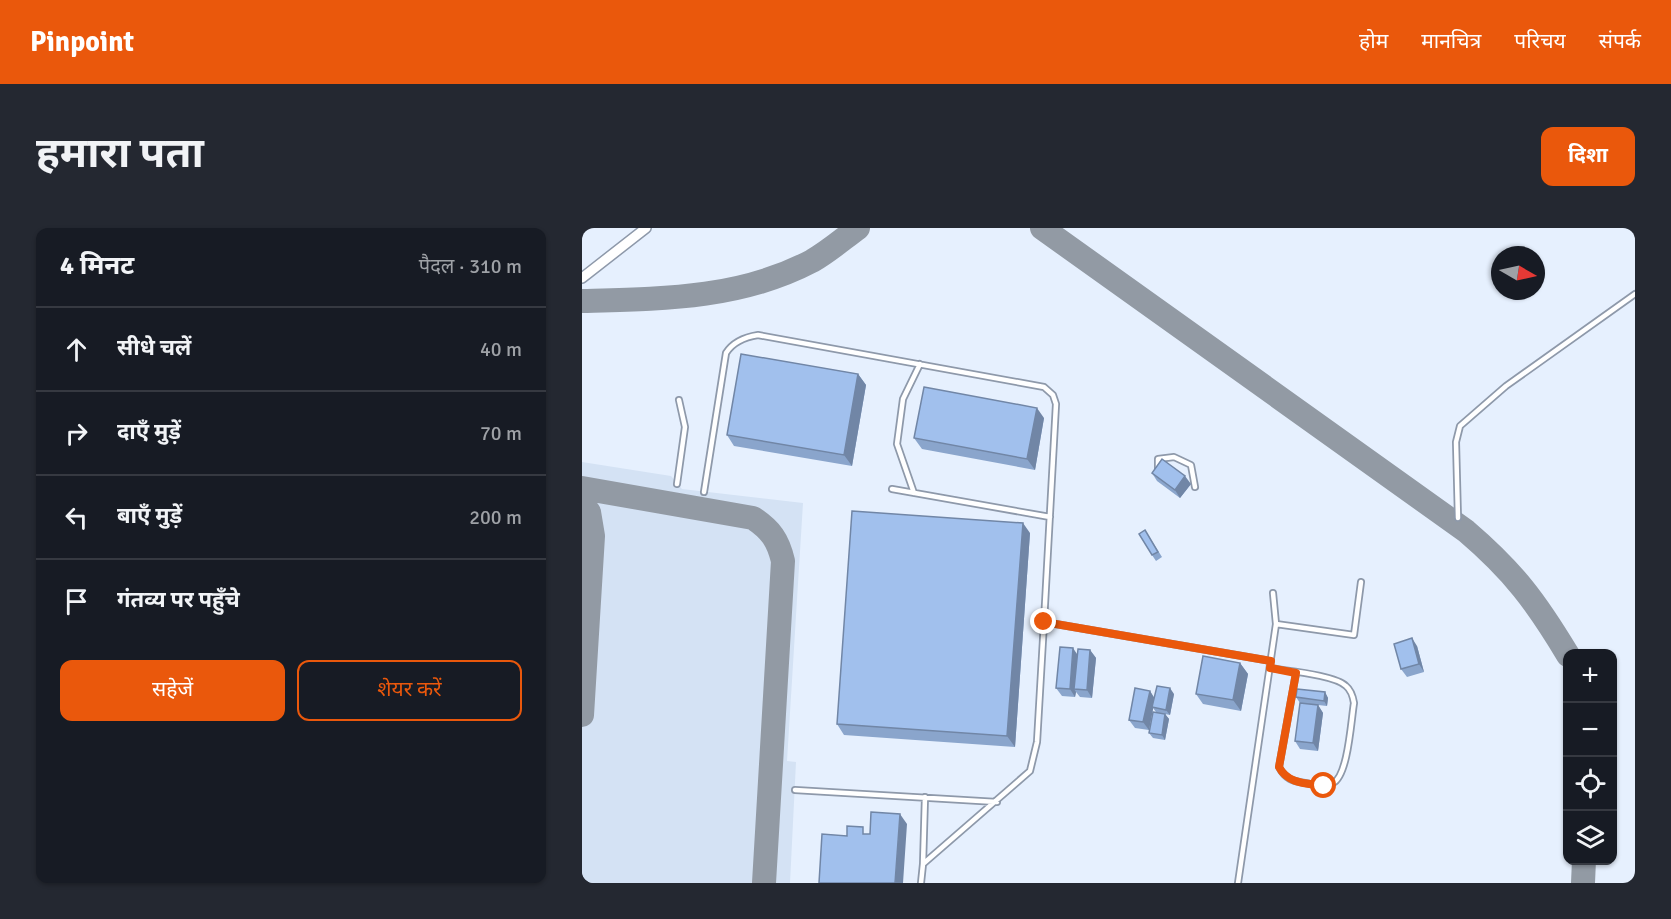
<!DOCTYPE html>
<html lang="hi">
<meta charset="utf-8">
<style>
:root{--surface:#171b24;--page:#242831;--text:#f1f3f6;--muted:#9ea1a6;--line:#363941;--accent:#ea580c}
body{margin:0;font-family:Signika,"Noto Sans Devanagari",sans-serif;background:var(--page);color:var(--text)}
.controls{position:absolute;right:18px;bottom:18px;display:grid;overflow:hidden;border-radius:12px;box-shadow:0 2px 4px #0004}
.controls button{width:54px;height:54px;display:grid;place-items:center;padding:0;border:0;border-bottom:2px solid var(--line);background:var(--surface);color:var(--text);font:30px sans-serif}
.compass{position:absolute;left:909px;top:18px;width:54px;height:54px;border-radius:50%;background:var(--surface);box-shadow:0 2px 4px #0004;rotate:99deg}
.stop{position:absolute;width:18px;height:18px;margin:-14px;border:4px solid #ea580c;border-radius:50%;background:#fff}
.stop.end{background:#ea580c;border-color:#fff;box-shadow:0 2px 6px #0008}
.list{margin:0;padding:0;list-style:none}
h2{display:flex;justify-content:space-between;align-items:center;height:78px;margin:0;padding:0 24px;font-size:26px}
h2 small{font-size:20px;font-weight:400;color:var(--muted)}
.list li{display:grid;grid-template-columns:39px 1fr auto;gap:18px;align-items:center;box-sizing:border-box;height:84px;padding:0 24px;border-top:2px solid var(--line)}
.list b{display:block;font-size:22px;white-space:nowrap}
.list em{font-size:20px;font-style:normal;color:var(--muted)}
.actions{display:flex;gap:12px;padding:18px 24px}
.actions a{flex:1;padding:14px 0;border:2px solid var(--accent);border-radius:12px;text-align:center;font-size:21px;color:var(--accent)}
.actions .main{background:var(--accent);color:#fff}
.icon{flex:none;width:33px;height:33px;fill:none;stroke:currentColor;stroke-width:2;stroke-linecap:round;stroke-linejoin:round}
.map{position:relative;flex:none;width:1053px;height:655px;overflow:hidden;border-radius:12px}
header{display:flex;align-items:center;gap:36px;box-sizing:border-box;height:84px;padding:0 30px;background:var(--accent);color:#fff}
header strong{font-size:28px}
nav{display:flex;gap:33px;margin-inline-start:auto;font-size:21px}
.intro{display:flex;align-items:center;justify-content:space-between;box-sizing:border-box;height:144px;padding:0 36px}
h1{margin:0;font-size:42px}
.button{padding:15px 27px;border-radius:12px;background:var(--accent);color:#fff;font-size:21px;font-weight:700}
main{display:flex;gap:36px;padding:0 36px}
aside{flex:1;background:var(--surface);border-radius:12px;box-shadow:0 2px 4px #0004}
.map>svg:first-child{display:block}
.built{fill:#d4e2f4}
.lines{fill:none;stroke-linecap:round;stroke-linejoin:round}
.taxiway{stroke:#929aa4;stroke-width:24}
.lane-casing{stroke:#8e99aa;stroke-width:8}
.street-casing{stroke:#8e99aa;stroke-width:12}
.lane{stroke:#fff;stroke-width:4.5}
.street{stroke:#fff;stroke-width:9}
.wall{fill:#8aa5cc}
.shaded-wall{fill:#7186a6}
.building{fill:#a1c0ed;stroke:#7186a6;stroke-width:1.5}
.route{stroke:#ea580c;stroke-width:8}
</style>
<header>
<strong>Pinpoint</strong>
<nav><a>होम</a><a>मानचित्र</a><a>परिचय</a><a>संपर्क</a></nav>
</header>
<div class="intro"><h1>हमारा पता</h1><a class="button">दिशा</a></div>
<main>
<aside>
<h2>4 मिनट<small>पैदल · 310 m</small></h2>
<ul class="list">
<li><svg class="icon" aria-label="ahead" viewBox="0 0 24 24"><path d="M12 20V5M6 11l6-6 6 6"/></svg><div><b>सीधे चलें</b></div><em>40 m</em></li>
<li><svg class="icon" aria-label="right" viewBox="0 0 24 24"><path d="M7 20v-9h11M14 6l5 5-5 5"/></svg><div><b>दाएँ मुड़ें</b></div><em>70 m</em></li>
<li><svg class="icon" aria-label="left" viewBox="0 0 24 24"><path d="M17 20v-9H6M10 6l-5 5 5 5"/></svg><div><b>बाएँ मुड़ें</b></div><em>200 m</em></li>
<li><svg class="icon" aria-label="arrive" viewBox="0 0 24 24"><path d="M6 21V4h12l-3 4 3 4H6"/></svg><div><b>गंतव्य पर पहुँचे</b></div></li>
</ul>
<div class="actions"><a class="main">सहेजें</a><a>शेयर करें</a></div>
</aside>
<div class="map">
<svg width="1053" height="655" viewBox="0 0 1053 655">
<rect width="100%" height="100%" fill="#e6f0fe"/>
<path class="built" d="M 0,234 L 89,248 L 100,261 L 221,275 L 205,533 L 214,534 L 208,655 L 0,655 Z"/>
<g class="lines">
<path class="taxiway" d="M 460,0 L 884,303 C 932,344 954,374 986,427
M 0,73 C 80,71 158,71 230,33 C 246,24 261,11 276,0
M 0,260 L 171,290 C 189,302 196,312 201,333 L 182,655
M 0,275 L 7,284 L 11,308 L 0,487
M 1001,655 L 1002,632"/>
<defs>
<path id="lane" d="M 576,242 L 576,231 L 592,229 L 609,237 L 613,259
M 95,256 L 103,199 L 97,172
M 310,261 L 468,289
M 122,264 L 144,125 C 151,114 163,109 176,107 L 462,159 L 471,167 L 474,176 L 462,394
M 332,265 L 315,216 L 321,171 L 338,136
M 876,290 L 874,214 L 878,198 L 924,158 L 1053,66
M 694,396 L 772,407 L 779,354
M 688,440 C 705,443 753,447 764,458 C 769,462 771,469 772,475 C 769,493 766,548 751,555 C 743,559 736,557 728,556 C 713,553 704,553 697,539 L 714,445
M 213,562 L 415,574
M 341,636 L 343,569
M 339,655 L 341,636 L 448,543 L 455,514 L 462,394 L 689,433
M 656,655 L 694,396 L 691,365"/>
<path id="street" d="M 0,50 L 64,0"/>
</defs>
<use href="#lane" class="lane-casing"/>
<use href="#street" class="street-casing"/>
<use href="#lane" class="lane"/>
<use href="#street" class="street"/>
</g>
<path class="wall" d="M 276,146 L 284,157 L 270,238 L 152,218 L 145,207 Z
M 462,190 L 453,242 L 340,221 L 332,210 Z
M 570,245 L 609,256 L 598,270 L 575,253 Z
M 563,302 L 580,329 L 574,333 L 570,327 Z
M 448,305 L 433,519 L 262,507 L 255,496 Z
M 835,418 L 842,444 L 825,449 L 819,441 Z
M 508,422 L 514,430 L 510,470 L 498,469 L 494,464 L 493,469 L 480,468 L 474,460 L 495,426 Z
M 658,435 L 666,446 L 659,483 L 621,476 L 614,466 Z
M 568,463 L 572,470 L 592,466 L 588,487 L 583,486 L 587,491 L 583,512 L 571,510 L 567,505 L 574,484 L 571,480 L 567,502 L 553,500 L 547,492 Z
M 743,464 L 746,470 L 745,478 L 718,475 L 714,469 Z
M 736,477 L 741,485 L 736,523 L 718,521 L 713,513 Z"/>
<path class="shaded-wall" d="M 276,146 L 284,157 L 270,238 L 262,227 Z
M 455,180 L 462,190 L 453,242 L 445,231 Z
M 603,248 L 609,256 L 598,270 L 593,262 Z
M 441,295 L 448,305 L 433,519 L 425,508 Z
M 830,410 L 835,418 L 842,444 L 837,436 Z
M 491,420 L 497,429 L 492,461 L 494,464 L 493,469 L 488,461 Z
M 508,422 L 514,430 L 510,470 L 505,462 Z
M 658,435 L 666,446 L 659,483 L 651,472 Z
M 588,460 L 592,466 L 588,487 L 584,482 Z
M 568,463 L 573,471 L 567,502 L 561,494 Z
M 743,464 L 746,470 L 745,478 L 742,473 Z
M 736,477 L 741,485 L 736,523 L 731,515 Z
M 583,486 L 587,491 L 583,512 L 580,507 Z
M 318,586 L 325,596 L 321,655 L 313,655 Z"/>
<path class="building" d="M 159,126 L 276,146 L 262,227 L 145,207 Z
M 342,159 L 455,180 L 445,231 L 332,210 Z
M 580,231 L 603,248 L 593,262 L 570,245 Z
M 270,283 L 441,295 L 425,508 L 255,496 Z
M 563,302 L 576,324 L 570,327 L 557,306 Z
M 830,410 L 837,436 L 819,441 L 812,416 Z
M 478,419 L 491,420 L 488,461 L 474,460 Z
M 496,421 L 508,422 L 505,462 L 492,461 Z
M 621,428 L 658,435 L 651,472 L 614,466 Z
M 575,458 L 588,460 L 584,482 L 570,479 Z
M 553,460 L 568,463 L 561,494 L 547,492 Z
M 715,461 L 743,464 L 742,473 L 714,469 Z
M 718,475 L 736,477 L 731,515 L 713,513 Z
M 571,484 L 583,486 L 580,507 L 567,505 Z
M 289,584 L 318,586 L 313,655 L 237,655 L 240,606 L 265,608 L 265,598 L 281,599 L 281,606 L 288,606 Z"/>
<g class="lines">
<path class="route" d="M 462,394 L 689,433 L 688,440 L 714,445 L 697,539 C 706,556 724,555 742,558"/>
</g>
</svg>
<div class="controls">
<button>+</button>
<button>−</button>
<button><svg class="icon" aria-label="locate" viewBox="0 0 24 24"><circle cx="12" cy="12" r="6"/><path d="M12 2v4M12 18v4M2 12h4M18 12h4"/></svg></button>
<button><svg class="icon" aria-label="layers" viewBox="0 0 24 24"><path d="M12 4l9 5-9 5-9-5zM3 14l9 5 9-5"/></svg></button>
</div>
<svg class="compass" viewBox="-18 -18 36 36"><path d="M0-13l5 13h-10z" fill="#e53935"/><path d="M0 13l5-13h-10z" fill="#9ea1a6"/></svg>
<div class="stop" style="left:742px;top:558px"></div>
<div class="stop end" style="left:462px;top:394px"></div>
</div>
</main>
